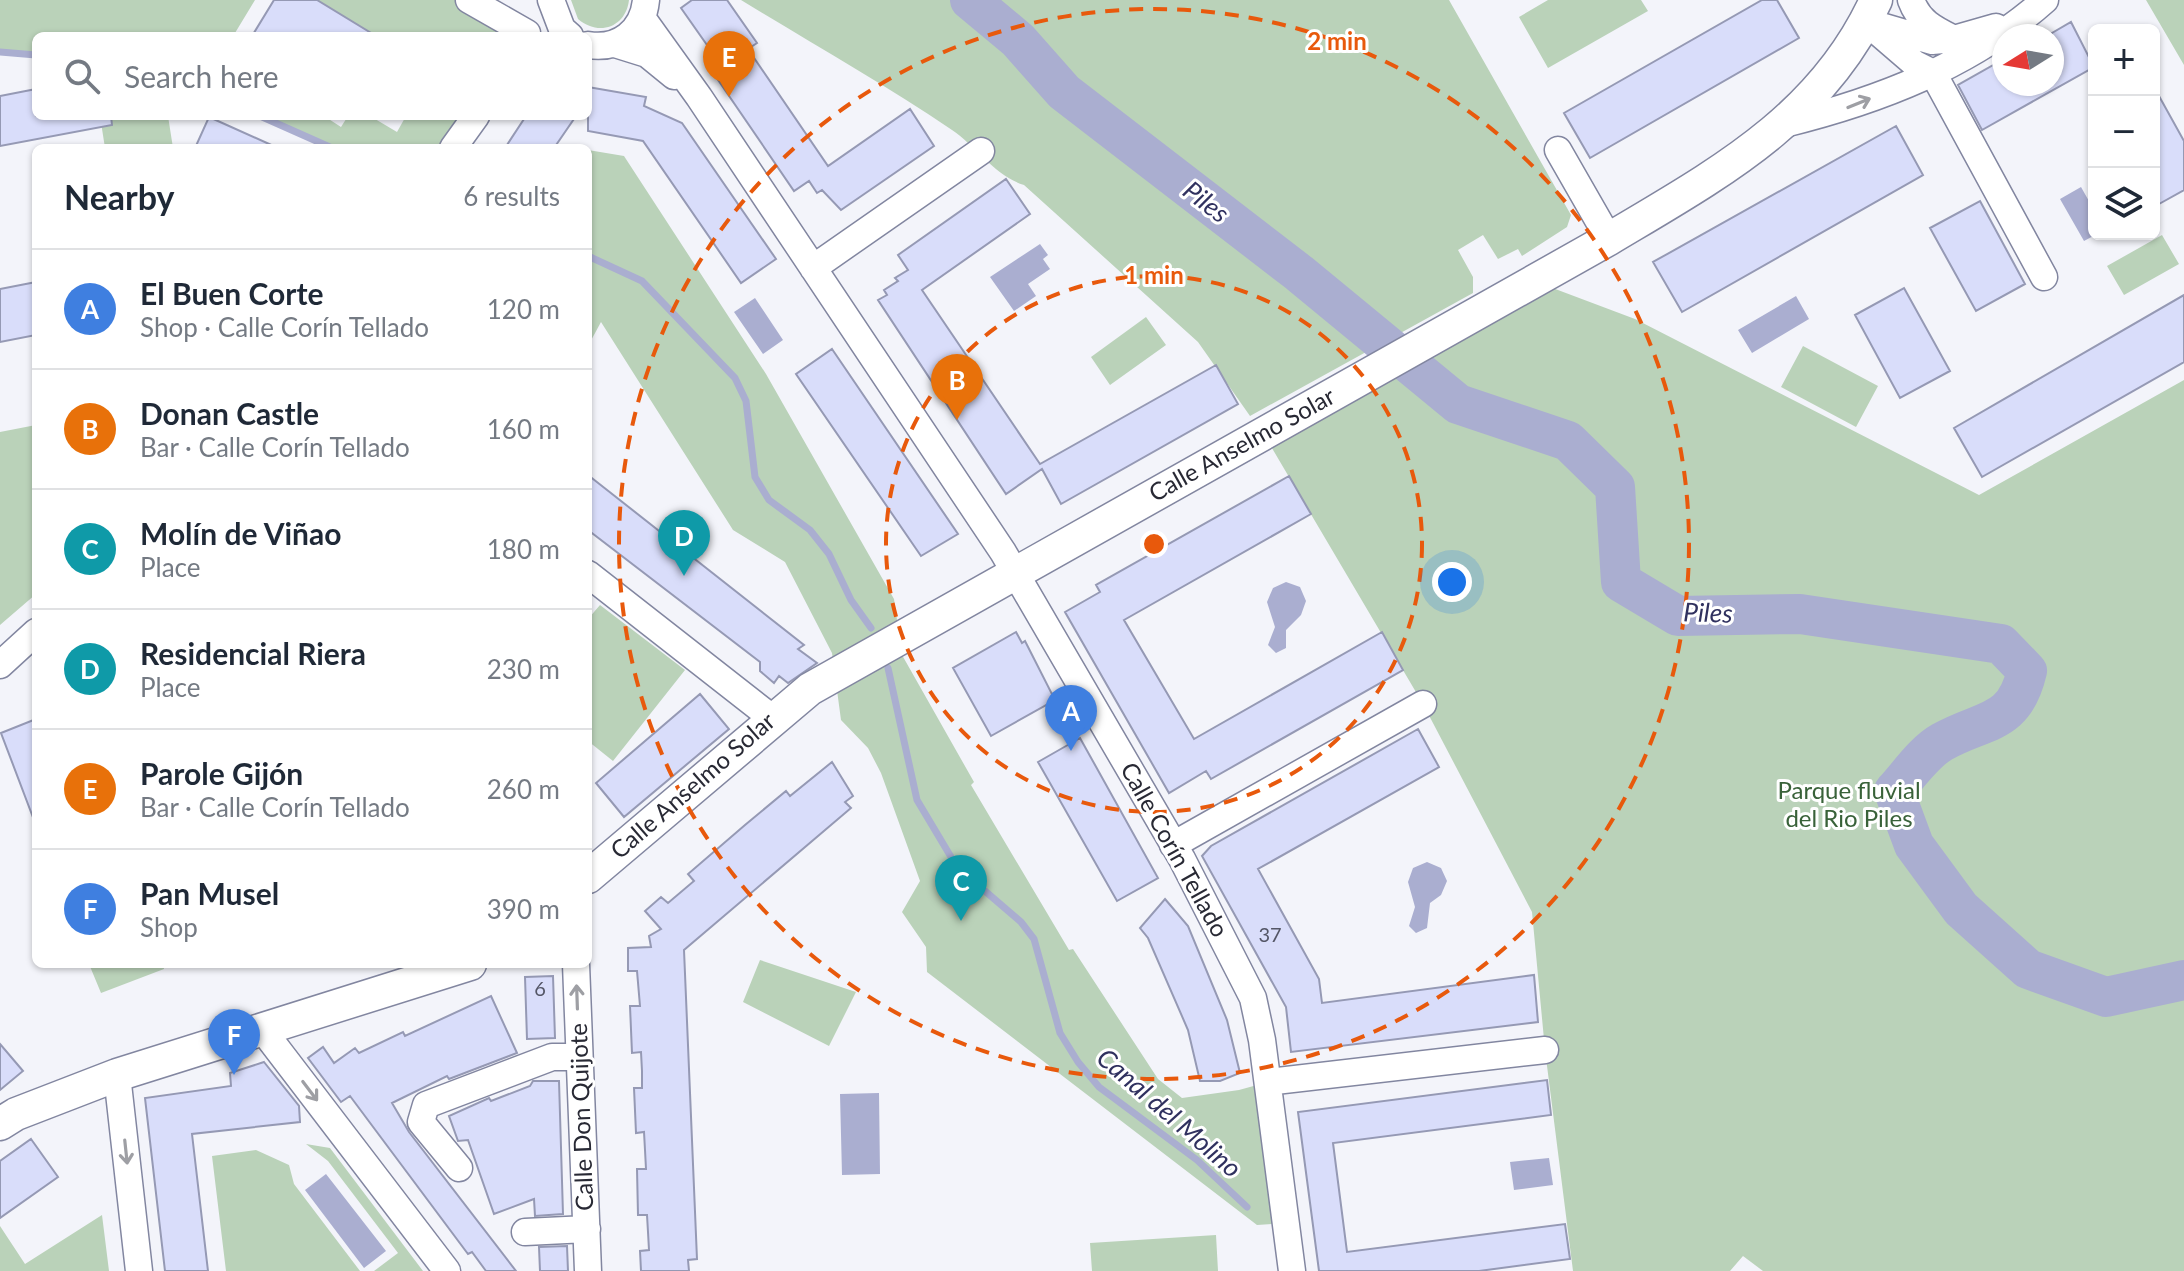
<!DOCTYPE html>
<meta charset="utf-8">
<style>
:root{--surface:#fff;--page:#f2f2f3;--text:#1f2937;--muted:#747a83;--line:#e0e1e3;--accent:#187321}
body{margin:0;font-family:Lato,sans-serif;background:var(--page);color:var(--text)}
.controls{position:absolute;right:24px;top:24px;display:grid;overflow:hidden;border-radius:12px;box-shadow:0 2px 6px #0004}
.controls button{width:72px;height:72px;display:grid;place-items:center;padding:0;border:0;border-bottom:2px solid var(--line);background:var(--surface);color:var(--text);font:40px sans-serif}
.compass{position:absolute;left:1992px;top:24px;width:72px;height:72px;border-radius:50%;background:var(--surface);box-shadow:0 2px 6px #0004;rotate:259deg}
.you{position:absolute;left:1452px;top:582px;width:28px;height:28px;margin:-20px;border:6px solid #fff;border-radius:50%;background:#1a73e8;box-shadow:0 0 0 12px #1a73e833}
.badge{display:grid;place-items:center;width:52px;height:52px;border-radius:50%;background:var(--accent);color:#fff;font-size:26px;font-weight:700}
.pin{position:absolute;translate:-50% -66px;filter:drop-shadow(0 2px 4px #0008)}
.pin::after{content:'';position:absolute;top:42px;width:28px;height:24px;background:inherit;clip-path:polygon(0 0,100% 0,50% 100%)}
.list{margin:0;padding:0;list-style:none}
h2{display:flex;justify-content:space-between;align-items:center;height:104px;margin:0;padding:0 32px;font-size:34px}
h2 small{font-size:26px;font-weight:400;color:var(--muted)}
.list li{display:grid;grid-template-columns:52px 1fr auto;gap:24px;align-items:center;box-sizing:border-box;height:120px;padding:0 32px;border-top:2px solid var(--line)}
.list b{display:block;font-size:30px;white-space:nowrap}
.list p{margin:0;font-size:26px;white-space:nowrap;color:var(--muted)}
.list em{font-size:26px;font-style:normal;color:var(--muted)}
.icon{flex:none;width:44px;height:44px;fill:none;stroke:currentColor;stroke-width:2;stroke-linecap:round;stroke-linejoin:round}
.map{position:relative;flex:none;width:2184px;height:1271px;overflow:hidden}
.search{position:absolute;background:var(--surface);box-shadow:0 2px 6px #0004;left:32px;top:32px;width:560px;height:88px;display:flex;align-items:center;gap:20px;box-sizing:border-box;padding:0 28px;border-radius:12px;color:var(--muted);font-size:30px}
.panel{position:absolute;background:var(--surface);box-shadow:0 2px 6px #0004;left:32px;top:144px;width:560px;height:824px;border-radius:12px}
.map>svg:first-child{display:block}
.green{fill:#bad2b9}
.water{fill:#aaaed0}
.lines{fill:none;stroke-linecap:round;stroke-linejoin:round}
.stream{stroke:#aaaed0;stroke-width:7}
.river{stroke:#aaaed0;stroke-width:40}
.building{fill:#d9ddfa;stroke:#9599b4;stroke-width:2}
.minor-casing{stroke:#8286a0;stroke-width:29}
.major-casing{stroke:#8286a0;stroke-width:35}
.minor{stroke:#fff;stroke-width:26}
.major{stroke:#fff;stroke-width:32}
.oneway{stroke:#9e9fa4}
.ring{fill:none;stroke:#e8590c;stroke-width:4;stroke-dasharray:14 10}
.labels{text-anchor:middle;stroke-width:6;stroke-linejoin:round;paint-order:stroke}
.number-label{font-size:20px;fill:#545666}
.street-label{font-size:24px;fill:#282934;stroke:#fff}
.park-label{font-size:24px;fill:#396239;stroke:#fff}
.water-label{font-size:26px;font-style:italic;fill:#30315f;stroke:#fff}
.centre{fill:#e8590c;stroke:#fff;stroke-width:4}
.ring-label{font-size:24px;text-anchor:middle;font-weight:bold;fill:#e8590c;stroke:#fff;stroke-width:6;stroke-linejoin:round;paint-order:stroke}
</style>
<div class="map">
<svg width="2184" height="1271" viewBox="0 0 2184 1271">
<rect width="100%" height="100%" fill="#f3f4fa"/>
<path class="green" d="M 0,0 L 255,0 L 235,33 L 238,36 L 36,36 L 36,55 L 0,52 Z
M 317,0 L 469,0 L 525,36 L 376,36 Z
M 571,0 L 629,0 C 626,27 599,37 578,19 Z
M 741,0 L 1449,0 L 1571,215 L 1567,227 L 1522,256 L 1518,249 L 1498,259 L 1483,235 L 1458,250 L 1473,277 L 1473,293 L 1250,416 L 1198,342 L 1024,185 C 995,176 977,147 952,130 C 884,84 811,43 741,0 Z
M 1548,0 L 1641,0 L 1648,11 L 1548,68 L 1519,17 Z
M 2146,0 L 2184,0 L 2184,65 Z
M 100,116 L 168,116 L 173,148 L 105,148 Z
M 260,116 L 324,116 L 341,127 L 348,116 L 370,116 L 397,132 L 406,116 L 476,116 L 453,148 L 332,148 Z
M 588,150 L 624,156 L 766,374 L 894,599 L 902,655 L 974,782 L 971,785 L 1069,950 L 1073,949 L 1158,1079 L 1182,1098 L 1239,1090 L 1268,1082 L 1285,1223 L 1257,1225 L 927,972 L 926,947 L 902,912 L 920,881 L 881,773 L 868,748 L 841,720 L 832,653 L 785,562 L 733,530 L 601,322 L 588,346 Z
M 2162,235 L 2179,264 L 2124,295 L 2107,266 Z
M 1534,281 L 1635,319 L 1979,495 L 2184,380 L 2184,1271 L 1763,1271 L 1743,1256 L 1730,1271 L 1573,1271 L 1545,1050 L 1532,912 L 1423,704 L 1263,433 Z
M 1146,317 L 1166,345 L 1110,385 L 1091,357 Z
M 1803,346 L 1878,386 L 1856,427 L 1781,387 Z
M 36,425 L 36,594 L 0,625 L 0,432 Z
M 600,605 L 685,670 L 613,761 L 588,741 L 588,619 Z
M 760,960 L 856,992 L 829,1046 L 743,1002 Z
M 89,964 L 163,964 L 164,969 L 101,993 Z
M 306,1144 L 330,1148 L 423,1271 L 374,1271 L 398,1253 L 328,1161 Z
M 256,1150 L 289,1165 L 294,1184 L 360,1271 L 226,1271 L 212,1156 Z
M 102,1215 L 109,1271 L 0,1271 L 0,1226 L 25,1264 Z
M 1216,1235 L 1218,1271 L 1092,1271 L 1090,1243 Z"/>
<path class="water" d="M 2081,187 L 2094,210 L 2094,234 L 2097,234 L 2084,241 L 2060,199 Z
M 1040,244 L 1048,255 L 1043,259 L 1050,269 L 1028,284 L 1036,296 L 1014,311 L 990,277 Z
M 1796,296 L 1809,319 L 1752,353 L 1738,330 Z
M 755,298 L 783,340 L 763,354 L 734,312 Z
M 1286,582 L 1300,587 L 1306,601 L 1301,615 L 1286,630 L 1286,648 L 1276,653 L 1268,645 L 1275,627 L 1267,602 L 1273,588 Z
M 1427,862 L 1441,868 L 1447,881 L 1441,895 L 1430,903 L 1427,928 L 1416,933 L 1409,926 L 1415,907 L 1408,882 L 1413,868 Z
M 879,1093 L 880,1174 L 842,1175 L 840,1094 Z
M 1549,1158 L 1553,1185 L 1514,1190 L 1510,1162 Z
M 326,1174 L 386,1251 L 364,1268 L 305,1190 Z"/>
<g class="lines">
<path class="stream" d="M 0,52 L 36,55
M 260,116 L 332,148
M 588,256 L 642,281 L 735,378 L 746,401 L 755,477 L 769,500 L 810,530 L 829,554 L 851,600 L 871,628
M 888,668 L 917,800 L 957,867 L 1021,922 L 1034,939 L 1060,1033 L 1078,1062 L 1099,1087 L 1197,1160 L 1247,1207"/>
<path class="river" d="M 970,0 L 1018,40 L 1064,92 L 1299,273 L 1458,404 L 1568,441 L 1615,487 L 1621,582 L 1678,616 L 1800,614 L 2001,644 L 2027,671 C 2014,726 1985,718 1942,742 C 1924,752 1908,776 1894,791 L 1914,845 L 1961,909 L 2028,969 L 2106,997 L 2184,980"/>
</g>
<path class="building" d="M 274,0 L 317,0 L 376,36 L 252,36 Z
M 692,0 L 727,0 L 757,43 L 748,49 L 828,166 L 910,109 L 934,146 L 841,210 L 822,190 L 817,193 L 809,181 L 794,191 L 712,71 L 721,65 L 681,8 Z
M 1762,0 L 1777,0 L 1799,38 L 1590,158 L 1564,113 Z
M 2071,22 L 2094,67 L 1982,130 L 1958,85 L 2004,59 L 2004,84 L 2052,84 L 2052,33 Z
M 588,87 L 646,97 L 644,106 L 682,123 L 776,259 L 741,283 L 643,141 L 588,131 Z
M 2154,87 L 2184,141 L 2184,190 L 2159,204 L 2154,195 Z
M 36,89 L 36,116 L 111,116 L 112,125 L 0,146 L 0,96 Z
M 526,116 L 576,116 L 554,148 L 505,148 Z
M 209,117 L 278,148 L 195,148 Z
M 1896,126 L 1923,175 L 1682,312 L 1653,262 Z
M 1006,179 L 1030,214 L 922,290 L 1040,464 L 1216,365 L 1238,404 L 1061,504 L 1042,469 L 1006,494 L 878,300 L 887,295 L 884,290 L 898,281 L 895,278 L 908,270 L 898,255 Z
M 1980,201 L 2025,284 L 1976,311 L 1930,228 Z
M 36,282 L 36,335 L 0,342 L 0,289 Z
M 1904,288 L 1950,371 L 1900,398 L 1855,315 Z
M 2184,295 L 2184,362 L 1982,477 L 1954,428 Z
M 832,349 L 958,534 L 921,556 L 796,374 Z
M 588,475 L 804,645 L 798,649 L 817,663 L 788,683 L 779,676 L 774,683 L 760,671 L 760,662 L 588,530 Z
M 1289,476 L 1311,514 L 1124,620 L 1194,739 L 1382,632 L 1403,670 L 1211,779 L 1206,771 L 1169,793 L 1065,612 L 1100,592 L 1096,585 Z
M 1016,632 L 1022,643 L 1025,641 L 1055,700 L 991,736 L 953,668 Z
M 700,694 L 729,729 L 624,817 L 596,783 Z
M 36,719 L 36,820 L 34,820 L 1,733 Z
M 1418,729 L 1439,767 L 1258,869 L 1319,979 L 1322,1003 L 1534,975 L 1538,1022 L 1291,1052 L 1286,1007 L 1202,856 L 1211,846 Z
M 1080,738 L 1158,878 L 1117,901 L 1038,762 Z
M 832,762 L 853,796 L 845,802 L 851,808 L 684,950 L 697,1259 L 688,1260 L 689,1271 L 641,1271 L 640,1251 L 649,1250 L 648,1232 L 647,1215 L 638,1215 L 637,1169 L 646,1169 L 645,1150 L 644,1132 L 636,1133 L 634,1088 L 642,1088 L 642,1071 L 641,1052 L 632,1053 L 630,1006 L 640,1006 L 637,971 L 628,971 L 628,948 L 651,947 L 649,936 L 661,929 L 645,911 L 661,897 L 668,903 L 694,881 L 688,874 L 745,825 L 786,791 L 790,796 Z
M 1165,899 L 1188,926 L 1227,1020 L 1240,1073 L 1220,1081 L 1200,1081 L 1188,1030 L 1148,938 L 1140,928 Z
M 553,976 L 555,1038 L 527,1039 L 525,977 Z
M 491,996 L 517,1053 L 449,1079 L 447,1076 L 392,1103 L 409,1132 L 516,1271 L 486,1271 L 472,1252 L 468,1254 L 350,1096 L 341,1102 L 308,1058 L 323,1047 L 334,1063 L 355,1048 L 359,1053 L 403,1032 L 405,1036 Z
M 0,1044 L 23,1071 L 0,1090 Z
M 264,1062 L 299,1106 L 300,1122 L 192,1134 L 208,1271 L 165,1271 L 145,1098 L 231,1086 L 230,1073 Z
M 1547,1080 L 1551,1115 L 1333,1143 L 1347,1252 L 1565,1224 L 1570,1259 L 1479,1271 L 1319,1271 L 1298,1112 Z
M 533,1081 L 559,1081 L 563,1214 L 535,1216 L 534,1199 L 494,1214 L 468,1140 L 458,1141 L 449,1116 L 489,1098 L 491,1101 L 530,1086 Z
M 31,1139 L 58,1177 L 0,1218 L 0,1161 Z
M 567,1246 L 568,1271 L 540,1271 L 539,1247 Z"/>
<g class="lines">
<defs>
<path id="minor" d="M 469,0 L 527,33
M 551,0 L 562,29 L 570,36
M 1911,0 C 1919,22 1934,29 1954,39 L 1996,27
M 643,19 L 699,97 L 1003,552 L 1182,859 L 1253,998 L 1262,1040 L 1292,1271
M 1867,22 L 1932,41 L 1943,40
M 1872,27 L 1915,64 L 1933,73
M 615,44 L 647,54 L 674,76
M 588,45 C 619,50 643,31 646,0
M 1933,73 L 2044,277
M 1784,124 C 1878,101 1972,65 2045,0
M 453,148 L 476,116
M 1558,150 L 1609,239
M 813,268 L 981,151
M 588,574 L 772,718
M 0,665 L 36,632
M 1173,845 L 1423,704
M 576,964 L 588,1271
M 262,1029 L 447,1271
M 117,1075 L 139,1271
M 1268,1082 L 1545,1050
M 459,1168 L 421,1122 L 426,1105 L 552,1057 L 579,1057
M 525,1232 L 587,1229"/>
<path id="major" d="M 588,877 L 810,689 L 1609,239 C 1716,175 1822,119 1876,0
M 0,1124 L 16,1114 L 117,1075 L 470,964"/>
</defs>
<use href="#minor" class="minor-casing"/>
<use href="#major" class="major-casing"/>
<use href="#minor" class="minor"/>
<use href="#major" class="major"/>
</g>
<defs><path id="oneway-shaft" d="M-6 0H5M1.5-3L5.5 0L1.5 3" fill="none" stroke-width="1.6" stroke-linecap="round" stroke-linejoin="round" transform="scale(2)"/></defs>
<g class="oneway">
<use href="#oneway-shaft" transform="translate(1859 103) rotate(-22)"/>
<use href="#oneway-shaft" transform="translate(577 997) rotate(-92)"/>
<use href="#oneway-shaft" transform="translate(310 1091) rotate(53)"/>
<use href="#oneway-shaft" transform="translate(126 1152) rotate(84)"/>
</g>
<g class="ring">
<circle cx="1154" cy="544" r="268"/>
<circle cx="1154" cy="544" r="535"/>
</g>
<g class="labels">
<g class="number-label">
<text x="1270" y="942">37</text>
<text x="540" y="996">6</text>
</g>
<g class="street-label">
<text transform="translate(1242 445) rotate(-29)" y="8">Calle Anselmo Solar</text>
<text transform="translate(693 786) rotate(-41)" y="8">Calle Anselmo Solar</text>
<text transform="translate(1174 850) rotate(61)" y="8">Calle Corín Tellado</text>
<text transform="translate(582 1117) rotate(-92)" y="8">Calle Don Quijote</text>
</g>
<g class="park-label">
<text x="1849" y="799">Parque fluvial<tspan x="1849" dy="28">del Rio Piles</tspan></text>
</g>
<g class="water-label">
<text transform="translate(1206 202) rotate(38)" y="9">Piles</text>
<text transform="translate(1708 613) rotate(2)" y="9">Piles</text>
<text transform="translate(1169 1113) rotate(41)" y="9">Canal del Molino</text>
</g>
</g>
<circle cx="1154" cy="544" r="12" class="centre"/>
<g class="ring-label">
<text x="1337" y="50">2 min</text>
<text x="1154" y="284">1 min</text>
</g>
</svg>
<div class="controls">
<button>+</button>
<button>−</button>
<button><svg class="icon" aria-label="layers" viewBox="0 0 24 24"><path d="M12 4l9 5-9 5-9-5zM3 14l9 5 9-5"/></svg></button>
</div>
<svg class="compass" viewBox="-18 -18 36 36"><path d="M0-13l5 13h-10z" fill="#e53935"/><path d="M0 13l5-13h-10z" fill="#747a83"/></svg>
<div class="you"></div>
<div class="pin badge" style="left:1071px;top:751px;background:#3f7fe0">A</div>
<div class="pin badge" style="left:957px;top:420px;background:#e8710a">B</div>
<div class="pin badge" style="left:961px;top:921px;background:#0f9aa8">C</div>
<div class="pin badge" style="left:684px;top:576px;background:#0f9aa8">D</div>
<div class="pin badge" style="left:729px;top:97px;background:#e8710a">E</div>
<div class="pin badge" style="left:234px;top:1075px;background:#3f7fe0">F</div>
<div class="search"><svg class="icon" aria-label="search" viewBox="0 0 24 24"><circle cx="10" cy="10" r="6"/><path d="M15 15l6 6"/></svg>Search here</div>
<section class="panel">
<h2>Nearby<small>6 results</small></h2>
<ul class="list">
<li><span class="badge" style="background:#3f7fe0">A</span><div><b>El Buen Corte</b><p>Shop · Calle Corín Tellado</p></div><em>120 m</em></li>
<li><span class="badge" style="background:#e8710a">B</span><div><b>Donan Castle</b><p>Bar · Calle Corín Tellado</p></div><em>160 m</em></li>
<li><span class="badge" style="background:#0f9aa8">C</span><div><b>Molín de Viñao</b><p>Place</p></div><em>180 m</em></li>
<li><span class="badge" style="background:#0f9aa8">D</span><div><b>Residencial Riera</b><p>Place</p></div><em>230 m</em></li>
<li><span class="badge" style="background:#e8710a">E</span><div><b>Parole Gijón</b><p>Bar · Calle Corín Tellado</p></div><em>260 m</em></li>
<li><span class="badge" style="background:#3f7fe0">F</span><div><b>Pan Musel</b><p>Shop</p></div><em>390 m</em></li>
</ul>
</section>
</div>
